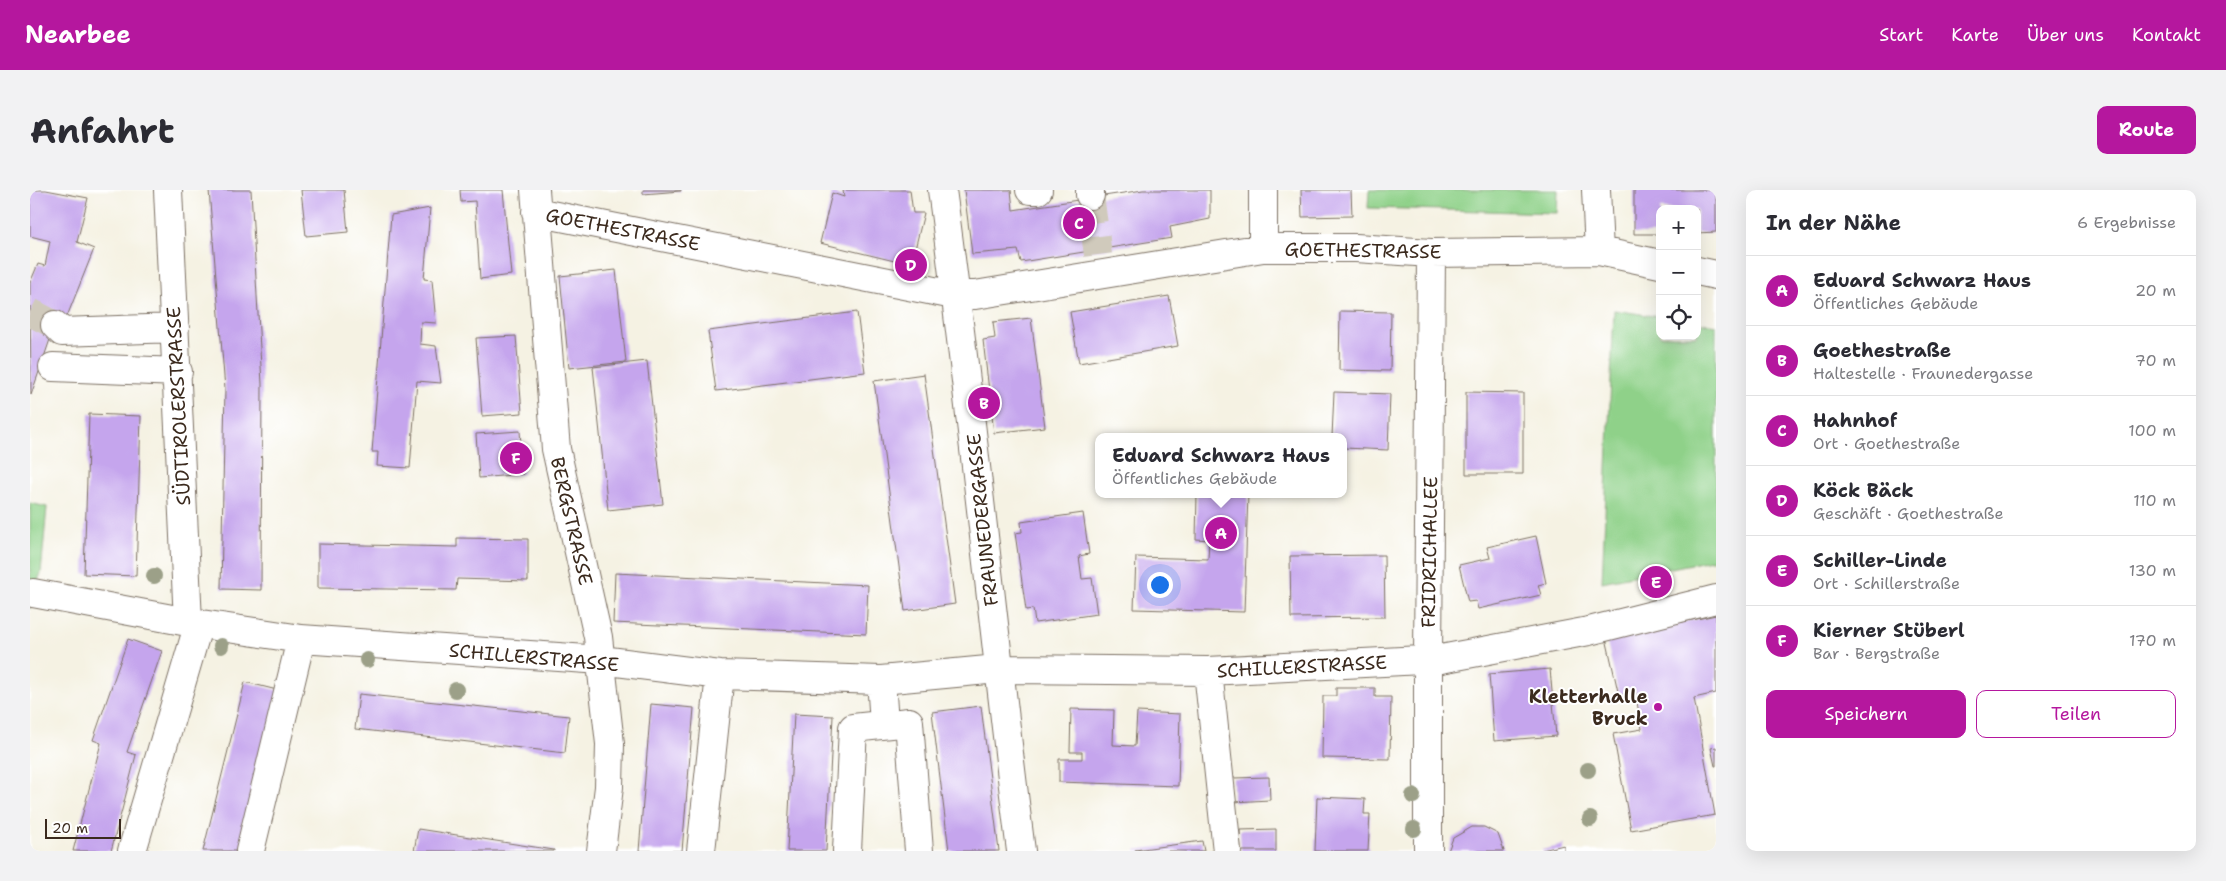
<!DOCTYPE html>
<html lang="de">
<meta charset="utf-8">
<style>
:root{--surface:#fff;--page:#f2f2f3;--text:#2b2b33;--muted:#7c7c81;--line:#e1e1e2;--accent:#b5179e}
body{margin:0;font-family:"Shantell Sans",sans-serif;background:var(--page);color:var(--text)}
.controls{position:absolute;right:15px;top:15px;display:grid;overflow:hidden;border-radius:10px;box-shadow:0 5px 20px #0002}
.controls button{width:45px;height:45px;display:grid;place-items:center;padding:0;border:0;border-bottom:1px solid var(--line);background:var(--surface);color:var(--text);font:25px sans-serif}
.scale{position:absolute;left:15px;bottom:12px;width:76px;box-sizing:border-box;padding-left:5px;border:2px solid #3b2a1e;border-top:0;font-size:14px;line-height:18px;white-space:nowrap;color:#3b2a1e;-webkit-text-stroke:4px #fff;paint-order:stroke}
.you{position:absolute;left:1129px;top:394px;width:18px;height:18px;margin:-12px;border:4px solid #fff;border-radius:50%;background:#1a73e8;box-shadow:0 0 0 8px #1a73e833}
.badge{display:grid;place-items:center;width:32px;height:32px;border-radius:50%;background:var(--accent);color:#fff;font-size:16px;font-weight:700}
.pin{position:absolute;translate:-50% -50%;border:2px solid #fff;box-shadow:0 1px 5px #0006}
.popup{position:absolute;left:1065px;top:243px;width:252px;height:65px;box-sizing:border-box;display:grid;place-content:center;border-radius:10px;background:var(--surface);filter:drop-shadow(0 1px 4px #0005);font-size:16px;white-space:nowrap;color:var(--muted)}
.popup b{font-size:19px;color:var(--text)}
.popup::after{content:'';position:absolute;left:50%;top:100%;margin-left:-10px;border:10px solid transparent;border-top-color:var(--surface)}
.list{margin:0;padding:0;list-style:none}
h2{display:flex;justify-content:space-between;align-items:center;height:65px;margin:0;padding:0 20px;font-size:21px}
h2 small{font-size:16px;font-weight:400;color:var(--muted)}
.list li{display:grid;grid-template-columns:32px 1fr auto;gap:15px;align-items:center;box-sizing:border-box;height:70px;padding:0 20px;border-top:1px solid var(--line)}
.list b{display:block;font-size:19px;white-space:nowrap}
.list p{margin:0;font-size:16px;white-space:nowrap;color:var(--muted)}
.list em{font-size:16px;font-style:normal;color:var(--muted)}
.actions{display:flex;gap:10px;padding:15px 20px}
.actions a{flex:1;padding:11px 0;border:1px solid var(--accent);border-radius:10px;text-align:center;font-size:18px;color:var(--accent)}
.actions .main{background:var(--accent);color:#fff}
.icon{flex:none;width:28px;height:28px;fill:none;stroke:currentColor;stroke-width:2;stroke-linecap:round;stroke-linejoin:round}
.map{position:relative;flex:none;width:1686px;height:661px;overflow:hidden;border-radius:10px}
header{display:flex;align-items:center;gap:30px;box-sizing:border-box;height:70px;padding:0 25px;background:var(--accent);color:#fff}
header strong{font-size:24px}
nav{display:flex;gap:28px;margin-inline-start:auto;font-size:18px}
.intro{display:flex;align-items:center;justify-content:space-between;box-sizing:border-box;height:120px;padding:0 30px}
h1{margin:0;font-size:35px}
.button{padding:12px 22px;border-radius:10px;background:var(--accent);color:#fff;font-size:18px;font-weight:700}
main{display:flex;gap:30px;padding:0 30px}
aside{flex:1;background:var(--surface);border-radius:10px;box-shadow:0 5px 20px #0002}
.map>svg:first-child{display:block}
.green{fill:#8fd189;stroke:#657e54}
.building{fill:#c5a5ed}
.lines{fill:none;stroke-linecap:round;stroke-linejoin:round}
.minor-tunnel{stroke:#d0cabc;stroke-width:28;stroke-dasharray:28 14;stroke-linecap:butt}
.minor-casing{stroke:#7c7063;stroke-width:30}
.minor{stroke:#fff;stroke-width:28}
.tree{fill:#9ca088}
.poi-dot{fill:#b5179e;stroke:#fff;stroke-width:2}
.labels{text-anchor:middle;stroke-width:4;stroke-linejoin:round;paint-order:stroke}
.street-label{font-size:19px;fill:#3b2a1e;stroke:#fff}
.poi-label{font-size:19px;font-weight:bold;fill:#3b2a1e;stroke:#fff;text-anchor:end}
</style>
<header>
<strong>Nearbee</strong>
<nav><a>Start</a><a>Karte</a><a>Über uns</a><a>Kontakt</a></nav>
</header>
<div class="intro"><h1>Anfahrt</h1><a class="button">Route</a></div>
<main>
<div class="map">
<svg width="1686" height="661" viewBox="0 0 1686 661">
<rect width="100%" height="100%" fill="#fff"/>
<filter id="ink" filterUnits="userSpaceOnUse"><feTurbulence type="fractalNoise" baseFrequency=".02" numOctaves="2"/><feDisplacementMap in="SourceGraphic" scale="10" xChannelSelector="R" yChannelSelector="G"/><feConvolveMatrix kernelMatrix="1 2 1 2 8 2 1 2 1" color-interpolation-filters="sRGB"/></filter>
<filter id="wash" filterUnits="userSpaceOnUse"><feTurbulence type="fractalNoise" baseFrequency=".0096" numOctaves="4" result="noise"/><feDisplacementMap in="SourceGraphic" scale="20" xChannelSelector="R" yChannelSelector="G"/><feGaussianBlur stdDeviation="1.12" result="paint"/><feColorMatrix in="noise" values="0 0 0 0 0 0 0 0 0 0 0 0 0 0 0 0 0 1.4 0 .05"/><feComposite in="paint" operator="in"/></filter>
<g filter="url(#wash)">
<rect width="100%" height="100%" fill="#f5f2e3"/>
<path class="green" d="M 1339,0 L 1528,0 L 1527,23 L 1338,18 Z
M 1584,120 L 1630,127 L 1630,146 L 1667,146 L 1667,132 L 1686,135 L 1686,369 L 1572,392 Z
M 0,313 L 17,317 L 11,383 L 3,403 L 0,419 Z"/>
<g id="blocks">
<path class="building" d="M 0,0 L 16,0 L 58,8 L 47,52 L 64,59 L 36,129 L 28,126 L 1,205 L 0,93 L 8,74 L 15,76 L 20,51 L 0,46 Z
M 179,0 L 221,0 L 232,194 L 231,400 L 191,399 L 195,199 Z
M 271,0 L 314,0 L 318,42 L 276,46 Z
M 430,0 L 473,0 L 481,85 L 450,89 L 445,11 L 431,12 Z
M 613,0 L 651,0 L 651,1 L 613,4 Z
M 813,0 L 880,0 L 883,23 L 894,23 L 881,75 L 790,53 L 802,3 L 814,7 Z
M 934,0 L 981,0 L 983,20 L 1113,0 L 1180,0 L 1180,29 L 1140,37 L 1142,48 L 991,72 L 988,60 L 942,64 Z
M 1271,0 L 1321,0 L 1322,26 L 1272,27 Z
M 1604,0 L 1686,0 L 1686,42 L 1667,43 L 1667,19 L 1630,19 L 1630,44 L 1604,44 Z
M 400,18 L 394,89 L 402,90 L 406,133 L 391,132 L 390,154 L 406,156 L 411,193 L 387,191 L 380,278 L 347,276 L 348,262 L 342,262 L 361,25 Z
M 586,80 L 596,172 L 539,178 L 530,86 Z
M 1139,106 L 1148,156 L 1049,173 L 1040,122 Z
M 1310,121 L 1361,122 L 1360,181 L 1309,180 Z
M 827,122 L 835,182 L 686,201 L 678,141 Z
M 1001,128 L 1015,237 L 964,243 L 953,150 L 965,148 L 963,132 Z
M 486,146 L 492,223 L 452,226 L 446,148 Z
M 617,171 L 633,314 L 578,320 L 563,177 Z
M 894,184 L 925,414 L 875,421 L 844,191 Z
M 1304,202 L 1360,204 L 1358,260 L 1314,258 L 1314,247 L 1302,247 Z
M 1436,202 L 1493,203 L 1493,284 L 1436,284 Z
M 59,224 L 111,226 L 106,386 L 54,384 Z
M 490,241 L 493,284 L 449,288 L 446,244 Z
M 1167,304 L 1218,304 L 1214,422 L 1104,419 L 1106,367 L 1178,369 L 1179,350 L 1166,349 Z
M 1053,323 L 1059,364 L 1049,366 L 1052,389 L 1062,388 L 1067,424 L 1005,433 L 1003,419 L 996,420 L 985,343 L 992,342 L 991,332 Z
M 1506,346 L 1516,393 L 1508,395 L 1511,405 L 1448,419 L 1446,411 L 1438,412 L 1429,375 L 1460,368 L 1457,357 Z
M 427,348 L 498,349 L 498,391 L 427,389 L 426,400 L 288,398 L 288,354 L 427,357 Z
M 1354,365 L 1355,427 L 1261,428 L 1260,366 Z
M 585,383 L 838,395 L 836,444 L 583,433 Z
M 1686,425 L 1686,503 L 1664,508 L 1685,625 L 1601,640 L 1583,544 L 1612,539 L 1605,502 L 1589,506 L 1576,448 Z
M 98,449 L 132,461 L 97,562 L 106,565 L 93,616 L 81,661 L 43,661 L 71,553 L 63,550 Z
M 1520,479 L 1526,546 L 1464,551 L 1459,484 Z
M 215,492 L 251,501 L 211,661 L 173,661 Z
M 1306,498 L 1345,498 L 1345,507 L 1361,507 L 1360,569 L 1292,568 L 1293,506 L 1306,506 Z
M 329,504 L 539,526 L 535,563 L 325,539 Z
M 621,514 L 664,518 L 652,661 L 609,661 Z
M 951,516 L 969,661 L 919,661 L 902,522 Z
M 1041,519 L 1084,520 L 1083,555 L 1105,556 L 1107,522 L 1150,524 L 1148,596 L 1029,592 L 1029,569 L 1052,569 L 1052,562 L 1040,562 Z
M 764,524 L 803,526 L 796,661 L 757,661 Z
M 1686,557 L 1686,576 L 1685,576 L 1681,558 Z
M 1239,587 L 1240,610 L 1203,612 L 1203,588 Z
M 1287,607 L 1335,609 L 1334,624 L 1340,624 L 1338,661 L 1285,661 Z
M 1442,637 L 1454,637 L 1468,644 L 1474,661 L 1418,661 L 1423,648 Z
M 388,639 L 524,660 L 524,661 L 384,661 Z
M 1246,639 L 1246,661 L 1211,661 L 1210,640 Z
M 1172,651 L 1174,661 L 1105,661 L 1105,660 Z
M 1534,655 L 1534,661 L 1512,661 L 1512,660 Z"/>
</g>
</g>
<g filter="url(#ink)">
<use href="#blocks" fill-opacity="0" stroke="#7c7063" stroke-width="1"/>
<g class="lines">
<path class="minor-tunnel" d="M 1060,5 L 1068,65
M 0,122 L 25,135"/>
<defs>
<path id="minor" d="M 138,0 L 158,432
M 505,0 L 526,259 L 568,447 L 580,554 L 579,597 L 571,661
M 912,0 C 942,220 963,441 991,661
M 1000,0 L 1008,0
M 1060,0 L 1060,5
M 1233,0 L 1233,58
M 1566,0 L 1569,61
M 506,22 L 924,105 L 945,105 L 1233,58 L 1326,58 L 1401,63 L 1569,61 L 1630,74
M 1667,81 L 1686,85
M 25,135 L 32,142 L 145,138
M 23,177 L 148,182
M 3,403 L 158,432 L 271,449 L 571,470 L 690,485 L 851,490 L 968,479 L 1178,481 L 1411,469 L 1559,441 L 1686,409
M 1178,481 L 1197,661
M 851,490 L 854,534
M 102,661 L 169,433
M 220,661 L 271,449
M 671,661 L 690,485
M 817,661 L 823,538 L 879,532 L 889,661
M 1398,661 L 1398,469 L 1401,63"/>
</defs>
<use href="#minor" class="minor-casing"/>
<use href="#minor" class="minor"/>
</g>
<g class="tree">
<circle cx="124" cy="386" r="8"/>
<circle cx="1631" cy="386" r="8"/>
<circle cx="191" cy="456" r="8"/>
<circle cx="337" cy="470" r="8"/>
<circle cx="426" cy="500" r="8"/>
<circle cx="1558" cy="580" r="8"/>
<circle cx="1383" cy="606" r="8"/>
<circle cx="1560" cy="629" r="8"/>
<circle cx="1384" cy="639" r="8"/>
</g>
</g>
<circle class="poi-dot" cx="1628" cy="517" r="5"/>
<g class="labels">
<g class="street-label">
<text transform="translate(593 39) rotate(11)" y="7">GOETHESTRASSE</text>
<text transform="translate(1333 60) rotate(1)" y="7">GOETHESTRASSE</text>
<text transform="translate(148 216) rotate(-93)" y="7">SÜDTIROLERSTRASSE</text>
<text transform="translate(952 330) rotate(-96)" y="7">FRAUNEDERGASSE</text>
<text transform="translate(542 331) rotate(77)" y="7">BERGSTRASSE</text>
<text transform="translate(1399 362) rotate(-89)" y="7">FRIDRICHALLEE</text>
<text transform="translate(504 467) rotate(5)" y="7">SCHILLERSTRASSE</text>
<text transform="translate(1272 476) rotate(-3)" y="7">SCHILLERSTRASSE</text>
</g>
<g class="poi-label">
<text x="1618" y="513">Kletterhalle<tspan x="1618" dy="22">Bruck</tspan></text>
</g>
</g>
</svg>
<div class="controls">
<button>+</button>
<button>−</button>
<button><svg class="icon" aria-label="locate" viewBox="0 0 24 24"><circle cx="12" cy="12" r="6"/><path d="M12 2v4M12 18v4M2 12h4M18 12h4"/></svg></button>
</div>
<div class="scale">20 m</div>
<div class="you"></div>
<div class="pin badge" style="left:1191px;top:343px">A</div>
<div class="popup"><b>Eduard Schwarz Haus</b>Öffentliches Gebäude</div>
<div class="pin badge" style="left:954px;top:213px">B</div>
<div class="pin badge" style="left:1049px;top:33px">C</div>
<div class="pin badge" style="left:881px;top:75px">D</div>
<div class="pin badge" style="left:1626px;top:392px">E</div>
<div class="pin badge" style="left:486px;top:268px">F</div>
</div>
<aside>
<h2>In der Nähe<small>6 Ergebnisse</small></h2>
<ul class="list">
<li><span class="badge">A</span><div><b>Eduard Schwarz Haus</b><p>Öffentliches Gebäude</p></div><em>20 m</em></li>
<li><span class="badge">B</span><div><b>Goethestraße</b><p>Haltestelle · Fraunedergasse</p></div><em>70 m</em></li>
<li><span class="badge">C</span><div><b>Hahnhof</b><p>Ort · Goethestraße</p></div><em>100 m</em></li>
<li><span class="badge">D</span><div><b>Köck Bäck</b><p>Geschäft · Goethestraße</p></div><em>110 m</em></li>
<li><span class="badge">E</span><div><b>Schiller-Linde</b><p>Ort · Schillerstraße</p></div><em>130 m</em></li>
<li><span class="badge">F</span><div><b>Kierner Stüberl</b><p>Bar · Bergstraße</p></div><em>170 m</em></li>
</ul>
<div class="actions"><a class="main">Speichern</a><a>Teilen</a></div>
</aside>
</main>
